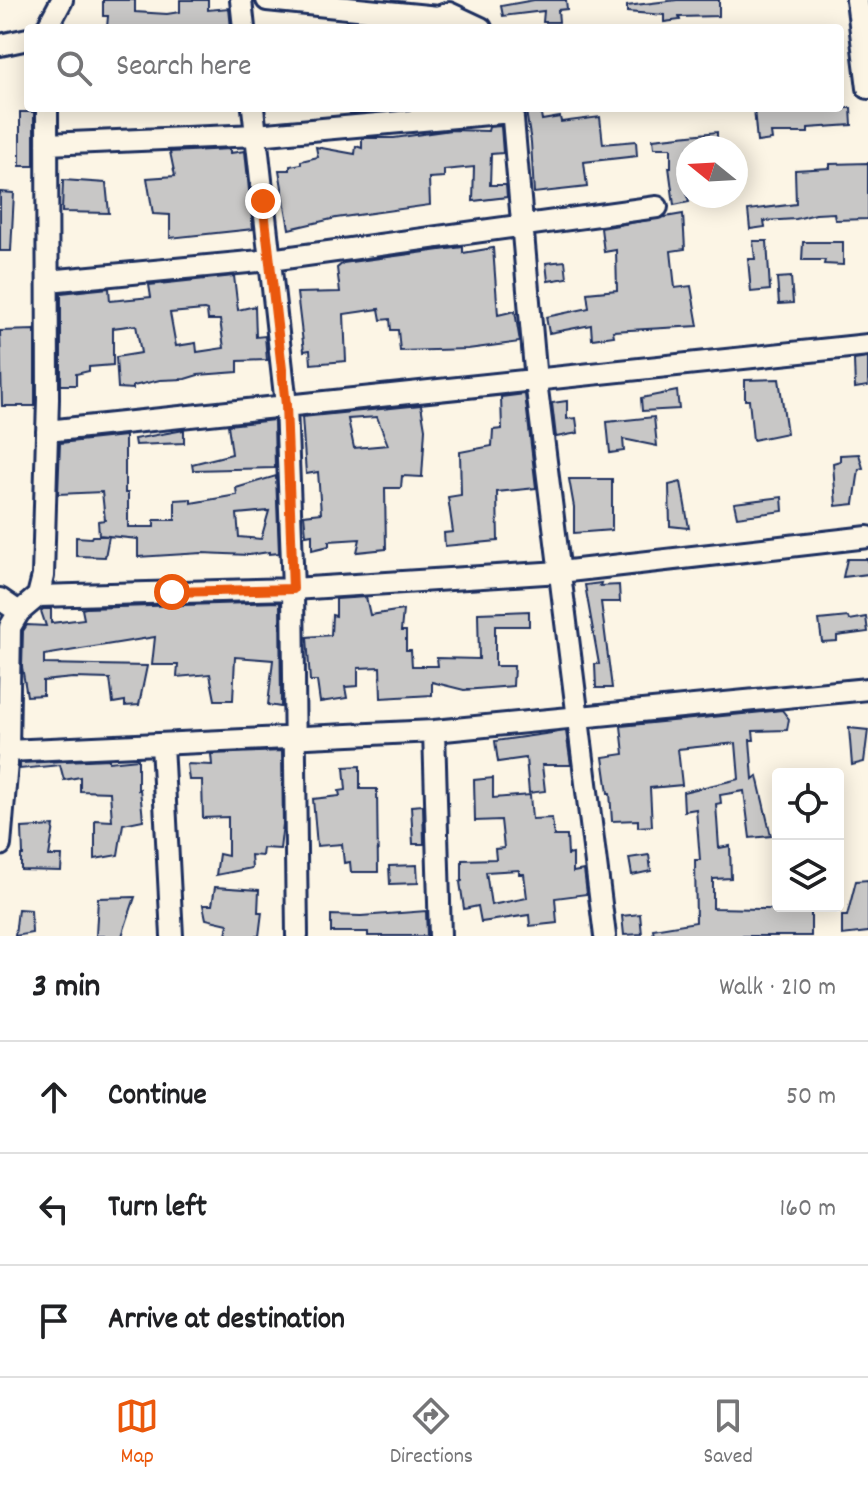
<!DOCTYPE html>
<meta charset="utf-8">
<style>
:root{--surface:#fff;--page:#f2f2f2;--text:#202124;--muted:#757577;--line:#e0e0e0;--accent:#ea580c}
body{margin:0;font-family:Dekko,sans-serif;background:var(--page);color:var(--text)}
.controls{position:absolute;right:24px;bottom:24px;display:grid;overflow:hidden;border-radius:8px;box-shadow:0 4px 20px #0003}
.controls button{width:72px;height:72px;display:grid;place-items:center;padding:0;border:0;border-bottom:2px solid var(--line);background:var(--surface);color:var(--text);font:40px sans-serif}
.compass{position:absolute;left:676px;top:136px;width:72px;height:72px;border-radius:50%;background:var(--surface);box-shadow:0 4px 20px #0003;rotate:288deg}
.stop{position:absolute;width:24px;height:24px;margin:-18px;border:6px solid #ea580c;border-radius:50%;background:#fff}
.stop.end{background:#ea580c;border-color:#fff;box-shadow:0 2px 8px #0008}
.list{margin:0;padding:0;list-style:none}
h2{display:flex;justify-content:space-between;align-items:center;height:104px;margin:0;padding:0 32px;font-size:34px}
h2 small{font-size:26px;font-weight:400;color:var(--muted)}
.list li{display:grid;grid-template-columns:52px 1fr auto;gap:24px;align-items:center;box-sizing:border-box;height:112px;padding:0 32px;border-top:2px solid var(--line)}
.list b{display:block;font-size:30px;white-space:nowrap}
.list em{font-size:26px;font-style:normal;color:var(--muted)}
.icon{flex:none;width:44px;height:44px;fill:none;stroke:currentColor;stroke-width:2;stroke-linecap:round;stroke-linejoin:round}
.map{position:relative;flex:none;width:868px;height:936px;overflow:hidden}
.search{position:absolute;background:var(--surface);box-shadow:0 4px 20px #0003;left:24px;right:24px;top:24px;height:88px;display:flex;align-items:center;gap:20px;box-sizing:border-box;padding:0 28px;border-radius:8px;color:var(--muted);font-size:30px}
.sheet{height:440px;background:var(--surface)}
nav{display:flex;justify-content:space-around;align-items:center;box-sizing:border-box;height:112px;border-top:2px solid var(--line);background:var(--surface);font-size:22px;color:var(--muted)}
nav a{display:grid;justify-items:center;gap:4px}
nav .on{color:var(--accent)}
.map>svg:first-child{display:block}
.building{fill:#c8c7c6;stroke:#1b2f5e;stroke-width:2;fill-rule:evenodd}
.lines{fill:none;stroke-linecap:round;stroke-linejoin:round}
.minor-casing{stroke:#1b2f5e;stroke-width:26}
.minor{stroke:#fcf5e5;stroke-width:20}
.route{stroke:#ea580c;stroke-width:10}
</style>
<div class="map">
<svg width="868" height="936" viewBox="0 0 868 936">
<rect width="100%" height="100%" fill="#fcf5e5"/>
<filter id="ink" filterUnits="userSpaceOnUse"><feTurbulence type="fractalNoise" baseFrequency=".0125" numOctaves="2"/><feDisplacementMap in="SourceGraphic" scale="16" xChannelSelector="R" yChannelSelector="G"/><feConvolveMatrix kernelMatrix="1 2 1 2 8 2 1 2 1" color-interpolation-filters="sRGB"/></filter>
<g filter="url(#ink)">
<path class="building" d="M 103,0 L 135,0 L 135,12 L 167,14 L 180,12 L 180,0 L 208,0 L 208,10 L 229,8 L 231,28 L 107,28 L 108,16 L 103,16 Z
M 534,0 L 566,0 L 567,9 L 558,10 L 559,22 L 543,22 L 544,11 L 503,16 L 501,6 Z
M 677,0 L 719,0 L 719,16 L 679,17 L 680,20 L 664,22 L 664,15 L 627,12 L 627,6 Z
M 540,108 L 542,120 L 560,117 L 561,122 L 600,117 L 603,144 L 636,141 L 637,156 L 584,162 L 587,187 L 534,193 L 531,142 L 526,111 Z
M 754,108 L 851,108 L 852,125 L 808,128 L 808,133 L 771,133 L 772,140 L 757,142 Z
M 20,112 L 34,112 L 34,166 L 20,166 Z
M 501,126 L 503,153 L 491,154 L 490,185 L 506,185 L 507,197 L 473,201 L 474,167 L 444,170 L 444,177 L 429,178 L 430,205 L 336,218 L 289,229 L 279,170 L 290,170 L 290,166 L 301,164 L 301,161 L 318,157 L 316,147 L 355,154 L 356,146 L 362,148 L 362,138 L 394,138 L 451,130 L 488,131 L 489,127 Z
M 717,132 L 717,148 L 688,148 L 688,167 L 682,167 L 689,202 L 674,205 L 669,167 L 671,167 L 671,148 L 654,148 L 653,139 Z
M 230,149 L 230,153 L 245,151 L 253,229 L 170,238 L 170,215 L 153,214 L 147,178 L 175,176 L 170,152 Z
M 868,163 L 868,219 L 835,220 L 834,213 L 816,214 L 796,219 L 764,221 L 765,227 L 750,229 L 748,210 L 796,204 L 795,170 L 830,168 L 830,164 Z
M 63,180 L 106,183 L 109,213 L 62,212 Z
M 0,192 L 14,193 L 11,251 L 0,251 Z
M 683,214 L 685,249 L 671,251 L 675,288 L 691,286 L 698,326 L 613,331 L 614,336 L 592,339 L 591,325 L 549,333 L 546,317 L 589,308 L 587,293 L 617,290 L 616,250 L 604,252 L 601,228 Z
M 753,241 L 767,241 L 770,290 L 751,292 L 748,259 L 755,259 Z
M 803,242 L 843,242 L 843,265 L 824,264 L 825,260 L 802,260 Z
M 463,247 L 463,253 L 493,248 L 498,315 L 515,311 L 520,342 L 468,349 L 400,351 L 398,330 L 391,330 L 390,319 L 381,320 L 379,309 L 344,314 L 346,361 L 311,364 L 310,350 L 304,351 L 297,293 L 340,292 L 337,268 L 343,263 Z
M 565,261 L 567,278 L 548,281 L 546,263 Z
M 234,276 L 238,310 L 255,306 L 256,337 L 265,336 L 267,360 L 238,361 L 238,372 L 198,375 L 185,379 L 160,380 L 133,386 L 133,389 L 118,388 L 116,357 L 141,353 L 136,325 L 113,328 L 113,365 L 89,367 L 89,371 L 76,374 L 76,385 L 61,385 L 61,293 L 109,288 L 110,301 L 151,297 L 149,285 ZM 204,310 L 207,311 L 208,320 L 220,320 L 224,348 L 197,352 L 196,343 L 176,346 L 170,313 Z
M 791,277 L 793,303 L 779,304 L 777,278 Z
M 35,330 L 35,406 L 2,406 L 0,331 Z
M 868,358 L 868,386 L 855,388 L 854,360 Z
M 779,379 L 787,433 L 753,440 L 749,400 L 745,400 L 745,380 Z
M 677,391 L 679,409 L 642,411 L 641,398 Z
M 525,394 L 536,488 L 497,492 L 498,541 L 445,546 L 444,533 L 453,532 L 448,497 L 461,495 L 460,452 L 492,446 L 493,430 L 502,429 L 501,397 Z
M 567,401 L 567,419 L 576,418 L 578,433 L 556,437 L 552,403 Z
M 421,405 L 425,429 L 422,477 L 402,476 L 401,488 L 385,488 L 386,549 L 357,552 L 360,539 L 329,541 L 329,546 L 312,550 L 312,534 L 306,535 L 304,515 L 321,513 L 318,472 L 306,474 L 302,417 ZM 377,417 L 388,445 L 354,448 L 348,419 Z
M 654,417 L 657,446 L 623,439 L 624,451 L 610,453 L 607,422 Z
M 274,420 L 275,468 L 193,470 L 192,464 L 232,454 L 228,425 Z
M 184,430 L 184,443 L 135,445 L 134,439 Z
M 125,436 L 125,493 L 128,493 L 128,527 L 154,527 L 154,520 L 175,520 L 175,500 L 191,499 L 191,503 L 237,495 L 236,488 L 276,476 L 279,553 L 269,554 L 269,552 L 249,555 L 202,553 L 138,557 L 138,539 L 99,535 L 98,521 L 105,520 L 102,492 L 58,494 L 60,443 ZM 269,511 L 261,539 L 239,537 L 237,514 Z
M 859,454 L 863,468 L 859,469 L 854,504 L 836,506 L 833,463 L 840,461 L 840,455 Z
M 569,479 L 612,479 L 612,530 L 574,533 L 574,507 Z
M 681,482 L 689,528 L 670,526 L 669,485 Z
M 782,497 L 783,511 L 737,517 L 734,503 Z
M 92,536 L 109,536 L 105,557 L 76,556 L 76,537 L 91,538 Z
M 847,559 L 868,559 L 868,574 L 843,577 Z
M 601,583 L 600,586 L 619,585 L 620,602 L 601,602 L 612,688 L 596,688 L 595,664 L 599,664 L 585,585 Z
M 366,597 L 370,615 L 403,610 L 401,631 L 406,631 L 406,650 L 411,650 L 412,666 L 438,666 L 437,658 L 479,659 L 478,613 L 529,611 L 529,626 L 495,626 L 495,666 L 514,666 L 513,686 L 464,690 L 432,682 L 432,695 L 381,698 L 380,667 L 358,668 L 358,686 L 345,687 L 347,698 L 320,702 L 317,681 L 310,681 L 307,637 L 331,635 L 332,615 L 336,616 L 336,599 Z
M 280,602 L 281,707 L 268,705 L 273,660 L 235,657 L 233,700 L 215,700 L 210,674 L 177,677 L 178,665 L 152,665 L 155,637 L 44,655 L 44,664 L 147,666 L 139,705 L 125,706 L 125,701 L 113,703 L 110,679 L 73,678 L 43,681 L 43,695 L 27,696 L 22,667 L 23,631 L 27,625 L 46,626 L 41,611 L 43,609 L 51,609 L 51,623 L 84,619 L 82,609 L 86,608 Z
M 848,617 L 849,620 L 866,617 L 868,632 L 837,636 L 837,641 L 822,642 L 819,620 Z
M 782,710 L 789,719 L 787,730 L 753,731 L 754,740 L 750,740 L 753,779 L 757,776 L 771,836 L 750,838 L 744,791 L 720,795 L 721,803 L 716,804 L 719,848 L 730,846 L 731,878 L 713,879 L 713,908 L 811,910 L 811,936 L 654,936 L 653,929 L 696,922 L 695,860 L 700,860 L 696,809 L 684,811 L 683,792 L 739,779 L 736,743 L 678,749 L 682,785 L 650,788 L 652,826 L 638,827 L 638,820 L 612,821 L 610,793 L 608,793 L 603,757 L 624,754 L 621,726 Z
M 849,728 L 868,730 L 864,762 L 852,765 Z
M 566,731 L 571,765 L 542,765 L 545,791 L 529,793 L 526,758 L 498,762 L 495,741 Z
M 282,751 L 283,824 L 280,849 L 263,848 L 262,856 L 251,855 L 252,868 L 216,875 L 219,854 L 228,856 L 228,817 L 203,818 L 202,780 L 189,780 L 187,764 L 212,765 L 211,754 Z
M 109,759 L 109,762 L 138,759 L 138,790 L 140,789 L 143,820 L 123,824 L 118,855 L 95,859 L 95,820 L 112,821 L 110,792 L 80,791 L 80,777 L 64,780 L 60,765 L 20,769 L 20,763 Z
M 360,766 L 360,789 L 377,789 L 378,872 L 351,872 L 350,862 L 344,863 L 342,844 L 317,846 L 313,799 L 340,796 L 339,791 L 346,790 L 344,767 Z
M 493,778 L 493,798 L 530,795 L 532,819 L 552,818 L 554,836 L 567,836 L 568,855 L 573,854 L 573,872 L 584,870 L 587,894 L 555,898 L 557,923 L 530,926 L 529,915 L 481,922 L 478,906 L 464,909 L 460,882 L 462,881 L 462,860 L 496,859 L 495,849 L 504,848 L 501,820 L 475,821 L 474,780 ZM 519,870 L 519,874 L 524,874 L 527,898 L 491,905 L 486,872 Z
M 423,805 L 424,844 L 413,844 L 411,806 Z
M 54,826 L 49,856 L 62,856 L 61,871 L 21,870 L 21,855 L 23,855 L 22,828 Z
M 649,855 L 651,871 L 632,875 L 629,858 Z
M 417,865 L 418,883 L 390,884 L 389,866 Z
M 868,880 L 868,932 L 842,935 L 842,916 L 847,916 L 856,881 Z
M 215,887 L 259,890 L 258,912 L 262,912 L 259,936 L 226,936 L 228,924 L 206,919 L 203,905 L 212,905 Z
M 135,897 L 122,936 L 96,936 L 98,898 Z
M 18,909 L 31,910 L 32,933 L 15,936 Z
M 426,911 L 427,936 L 368,936 L 368,932 L 331,932 L 331,915 L 361,916 Z
M 640,914 L 642,934 L 624,935 L 622,916 Z"/>
<g class="lines">
<defs>
<path id="minor" d="M 241,0 L 244,28
M 267,0 L 438,17 L 449,13 L 481,28
M 857,0 L 868,88
M 47,28 L 62,0
M 0,45 L 28,39
M 253,108 L 286,405 L 293,589 L 297,936
M 512,108 L 536,381 L 605,936
M 47,144 L 256,135 L 511,112
M 48,281 L 270,260 L 657,207
M 47,431 L 868,345
M 38,596 L 293,589 L 560,572 L 868,537
M 0,599 L 19,612
M 434,731 L 440,936
M 162,744 L 172,936
M 8,751 L 434,731 L 868,689
M 0,845 L 8,751 L 10,627 L 19,612 L 38,596 L 43,576 L 48,399 L 47,108"/>
</defs>
<use href="#minor" class="minor-casing"/>
<use href="#minor" class="minor"/>
</g>
</g>
<g class="lines" filter="url(#ink)">
<path class="route" d="M 172,592 L 293,589 L 286,405 L 263,201"/>
</g>
</svg>
<div class="controls">
<button><svg class="icon" aria-label="locate" viewBox="0 0 24 24"><circle cx="12" cy="12" r="6"/><path d="M12 2v4M12 18v4M2 12h4M18 12h4"/></svg></button>
<button><svg class="icon" aria-label="layers" viewBox="0 0 24 24"><path d="M12 4l9 5-9 5-9-5zM3 14l9 5 9-5"/></svg></button>
</div>
<svg class="compass" viewBox="-18 -18 36 36"><path d="M0-13l5 13h-10z" fill="#e53935"/><path d="M0 13l5-13h-10z" fill="#757577"/></svg>
<div class="stop" style="left:172px;top:592px"></div>
<div class="stop end" style="left:263px;top:201px"></div>
<div class="search"><svg class="icon" aria-label="search" viewBox="0 0 24 24"><circle cx="10" cy="10" r="6"/><path d="M15 15l6 6"/></svg>Search here</div>
</div>
<section class="sheet">
<h2>3 min<small>Walk · 210 m</small></h2>
<ul class="list">
<li><svg class="icon" aria-label="ahead" viewBox="0 0 24 24"><path d="M12 20V5M6 11l6-6 6 6"/></svg><div><b>Continue</b></div><em>50 m</em></li>
<li><svg class="icon" aria-label="left" viewBox="0 0 24 24"><path d="M17 20v-9H6M10 6l-5 5 5 5"/></svg><div><b>Turn left</b></div><em>160 m</em></li>
<li><svg class="icon" aria-label="arrive" viewBox="0 0 24 24"><path d="M6 21V4h12l-3 4 3 4H6"/></svg><div><b>Arrive at destination</b></div></li>
</ul>
</section>
<nav>
<a class="on"><svg class="icon" aria-label="map" viewBox="0 0 24 24"><path d="M3 6l6-2 6 2 6-2v14l-6 2-6-2-6 2zM9 4v14M15 6v14"/></svg>Map</a>
<a><svg class="icon" aria-label="directions" viewBox="0 0 24 24"><path d="M12 3l9 9-9 9-9-9zM9 14v-3h6M13 9l2 2-2 2"/></svg>Directions</a>
<a><svg class="icon" aria-label="saved" viewBox="0 0 24 24"><path d="M7 4h10v16l-5-4-5 4z"/></svg>Saved</a>
</nav>
